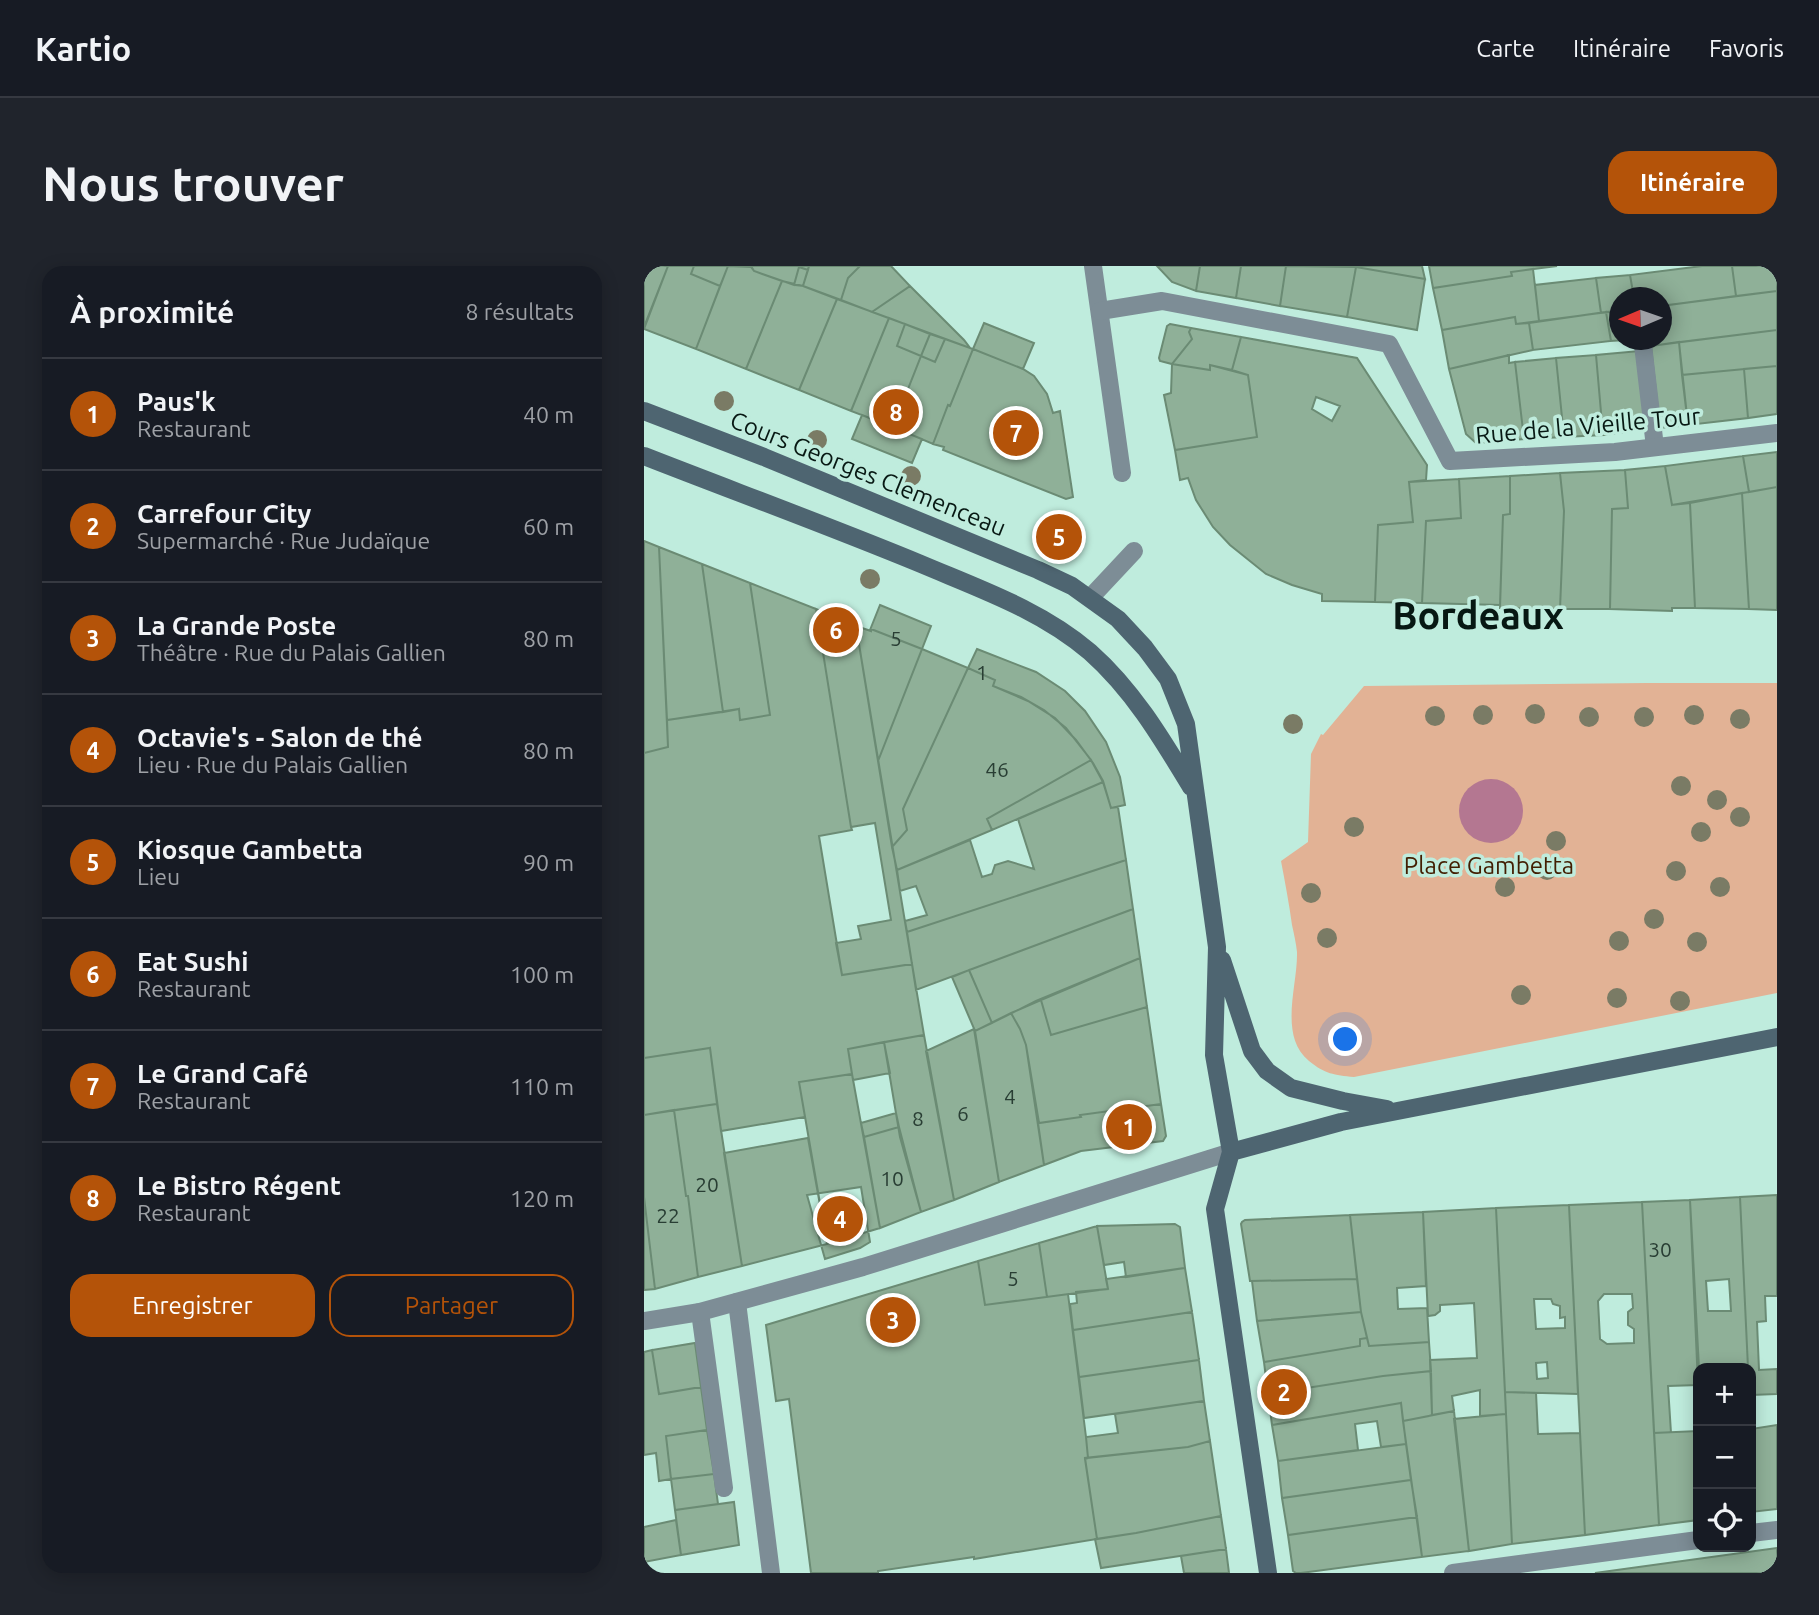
<!DOCTYPE html>
<html lang="fr">
<meta charset="utf-8">
<style>
:root{--surface:#171b24;--page:#20242c;--text:#f1f3f6;--muted:#9ea1a6;--line:#363941;--accent:#b45309}
body{margin:0;font-family:Ubuntu,sans-serif;background:var(--page);color:var(--text)}
.controls{position:absolute;right:21px;bottom:21px;display:grid;overflow:hidden;border-radius:14px;box-shadow:0 4px 18px #0003}
.controls button{width:63px;height:63px;display:grid;place-items:center;padding:0;border:0;border-bottom:2px solid var(--line);background:var(--surface);color:var(--text);font:35px sans-serif}
.compass{position:absolute;left:965px;top:21px;width:63px;height:63px;border-radius:50%;background:var(--surface);box-shadow:0 4px 18px #0003;rotate:268deg}
.you{position:absolute;left:702px;top:774px;width:24px;height:24px;margin:-18px;border:5px solid #fff;border-radius:50%;background:#1a73e8;box-shadow:0 0 0 10px #1a73e833}
.badge{display:grid;place-items:center;width:46px;height:46px;border-radius:50%;background:var(--accent);color:#fff;font-size:23px;font-weight:700}
.pin{position:absolute;translate:-50% -50%;border:4px solid #fff;box-shadow:0 2px 7px #0006}
.list{margin:0;padding:0;list-style:none}
h2{display:flex;justify-content:space-between;align-items:center;height:91px;margin:0;padding:0 28px;font-size:30px}
h2 small{font-size:23px;font-weight:400;color:var(--muted)}
.list li{display:grid;grid-template-columns:46px 1fr auto;gap:21px;align-items:center;box-sizing:border-box;height:112px;padding:0 28px;border-top:2px solid var(--line)}
.list b{display:block;font-size:26px;white-space:nowrap}
.list p{margin:0;font-size:23px;white-space:nowrap;color:var(--muted)}
.list em{font-size:23px;font-style:normal;color:var(--muted)}
.actions{display:flex;gap:14px;padding:21px 28px}
.actions a{flex:1;padding:16px 0;border:2px solid var(--accent);border-radius:21px;text-align:center;font-size:24px;color:var(--accent)}
.actions .main{background:var(--accent);color:#fff}
.icon{flex:none;width:38px;height:38px;fill:none;stroke:currentColor;stroke-width:2;stroke-linecap:round;stroke-linejoin:round}
.map{position:relative;flex:none;width:1133px;height:1307px;overflow:hidden;border-radius:21px}
header{display:flex;align-items:center;gap:42px;box-sizing:border-box;height:98px;padding:0 35px;background:var(--surface);border-bottom:2px solid var(--line)}
header strong{font-size:33px}
nav{display:flex;gap:38px;margin-inline-start:auto;font-size:24px}
.intro{display:flex;align-items:center;justify-content:space-between;box-sizing:border-box;height:168px;padding:0 42px}
h1{margin:0;font-size:49px}
.button{padding:18px 32px;border-radius:21px;background:var(--accent);color:#fff;font-size:24px;font-weight:700}
main{display:flex;gap:42px;padding:0 42px}
aside{flex:1;background:var(--surface);border-radius:21px;box-shadow:0 4px 18px #0003}
.map>svg:first-child{display:block}
.green{fill:#e2b295}
.water{fill:#b47791}
.building{fill:#8fb098;stroke:#6b8b74;stroke-width:2;fill-rule:evenodd}
.lines{fill:none;stroke-linecap:round;stroke-linejoin:round}
.service{stroke:#7d8d96;stroke-width:18}
.pedestrian{stroke:#7d8d96;stroke-width:18}
.minor{stroke:#7d8d96;stroke-width:18}
.secondary{stroke:#4e6571;stroke-width:18}
.tree{fill:#7a7b65}
.labels{text-anchor:middle;stroke-width:7;stroke-linejoin:round;paint-order:stroke}
.number-label{font-size:21px;fill:#293e34}
.street-label{font-size:24px;fill:#071813;stroke:#bfecdd}
.park-label{font-size:24px;fill:#421e02;stroke:#bfecdd}
.town-label{font-size:38px;font-weight:bold;fill:#071813;stroke:#bfecdd}
</style>
<header>
<strong>Kartio</strong>
<nav><a>Carte</a><a>Itinéraire</a><a>Favoris</a></nav>
</header>
<div class="intro"><h1>Nous trouver</h1><a class="button">Itinéraire</a></div>
<main>
<aside>
<h2>À proximité<small>8 résultats</small></h2>
<ul class="list">
<li><span class="badge">1</span><div><b>Paus'k</b><p>Restaurant</p></div><em>40 m</em></li>
<li><span class="badge">2</span><div><b>Carrefour City</b><p>Supermarché · Rue Judaïque</p></div><em>60 m</em></li>
<li><span class="badge">3</span><div><b>La Grande Poste</b><p>Théâtre · Rue du Palais Gallien</p></div><em>80 m</em></li>
<li><span class="badge">4</span><div><b>Octavie's - Salon de thé</b><p>Lieu · Rue du Palais Gallien</p></div><em>80 m</em></li>
<li><span class="badge">5</span><div><b>Kiosque Gambetta</b><p>Lieu</p></div><em>90 m</em></li>
<li><span class="badge">6</span><div><b>Eat Sushi</b><p>Restaurant</p></div><em>100 m</em></li>
<li><span class="badge">7</span><div><b>Le Grand Café</b><p>Restaurant</p></div><em>110 m</em></li>
<li><span class="badge">8</span><div><b>Le Bistro Régent</b><p>Restaurant</p></div><em>120 m</em></li>
</ul>
<div class="actions"><a class="main">Enregistrer</a><a>Partager</a></div>
</aside>
<div class="map">
<svg width="1133" height="1307" viewBox="0 0 1133 1307">
<rect width="100%" height="100%" fill="#bfecdd"/>
<path class="green" d="M 1003,417 L 1133,417 L 1133,727 L 710,811 C 690,809 681,808 665,795 C 634,769 654,720 653,686 C 652,677 650,668 648,659 C 645,637 641,616 637,595 L 664,576 L 667,488 L 677,468 L 679,469 L 720,420 Z"/>
<path class="water" d="M815 545a32 32 0 1 1 64 0a32 32 0 1 1-64 0Z"/>
<path class="building" d="M 0,0 L 24,0 L 0,61 Z
M 24,0 L 50,0 L 47,8 L 76,20 L 52,83 L 0,63 Z
M 50,0 L 84,0 L 76,20 L 47,8 Z
M 84,0 L 107,1 L 110,5 L 138,15 L 102,103 L 52,83 Z
M 107,0 L 165,0 L 164,4 L 155,1 L 150,19 L 110,5 Z
M 165,0 L 216,0 L 204,12 L 197,34 L 159,20 Z
M 216,0 L 247,0 L 266,20 L 228,46 L 197,34 L 204,12 Z
M 513,0 L 556,0 L 552,25 L 528,16 Z
M 556,0 L 597,0 L 592,32 L 552,25 Z
M 597,0 L 642,0 L 636,40 L 592,32 Z
M 642,0 L 712,1 L 703,51 L 636,40 Z
M 707,0 L 778,0 L 781,13 L 712,1 Z
M 785,0 L 913,0 L 867,6 L 868,10 L 789,22 Z
M 1058,0 L 1088,0 L 1092,30 L 1017,40 L 1017,32 L 990,32 L 986,9 Z
M 1088,0 L 1133,0 L 1133,25 L 1092,30 Z
M 155,1 L 164,4 L 159,20 L 150,19 Z
M 712,1 L 781,13 L 773,64 L 703,51 Z
M 889,3 L 895,55 L 872,58 L 871,51 L 798,64 L 789,22 L 868,10 L 867,6 Z
M 986,9 L 990,32 L 975,32 L 975,45 L 957,47 L 952,12 Z
M 952,12 L 957,47 L 895,55 L 891,19 Z
M 138,15 L 159,20 L 193,33 L 155,124 L 102,103 Z
M 266,20 L 320,74 L 326,82 L 228,46 Z
M 1133,25 L 1133,64 L 1007,80 L 1006,74 L 1017,74 L 1017,40 Z
M 193,33 L 245,52 L 207,145 L 155,124 Z
M 975,45 L 975,74 L 981,74 L 967,75 L 962,46 Z
M 962,46 L 967,75 L 889,84 L 885,57 Z
M 871,51 L 872,58 L 885,57 L 889,84 L 805,103 L 798,64 Z
M 245,52 L 261,58 L 253,80 L 277,90 L 249,161 L 207,145 Z
M 340,57 L 390,77 L 379,103 L 329,83 Z
M 261,58 L 286,68 L 277,90 L 253,80 Z
M 526,58 L 547,62 L 545,66 L 548,73 L 528,98 L 516,95 L 515,92 L 523,60 Z
M 547,62 L 597,71 L 588,104 L 566,99 L 566,104 L 528,98 L 548,73 L 545,66 Z
M 1133,64 L 1133,100 L 1038,109 L 1035,76 Z
M 286,68 L 301,73 L 291,96 L 277,90 Z
M 597,71 L 713,92 L 783,199 L 782,214 L 765,216 L 769,256 L 734,259 L 731,336 L 678,335 L 678,328 L 648,319 L 622,308 L 586,279 L 569,261 L 552,234 L 544,212 L 536,214 L 531,184 L 613,171 L 604,109 L 588,104 ZM 672,131 L 696,140 L 688,155 L 668,143 Z
M 301,73 L 329,83 L 306,140 L 304,139 L 289,178 L 249,161 L 277,90 L 291,96 Z
M 1035,76 L 1044,159 L 1016,162 L 1007,80 Z
M 329,83 L 379,103 L 390,110 L 403,128 L 409,147 L 416,145 L 429,231 L 422,233 L 299,184 L 300,181 L 289,178 L 304,139 L 306,140 Z
M 995,85 L 1004,163 L 959,169 L 952,89 Z
M 865,89 L 865,97 L 871,96 L 880,173 L 832,177 L 822,168 L 805,103 Z
M 952,89 L 959,169 L 920,171 L 912,92 Z
M 912,92 L 920,171 L 880,173 L 871,96 Z
M 528,98 L 566,104 L 566,99 L 604,109 L 613,171 L 531,184 L 520,129 L 527,127 Z
M 1133,100 L 1133,148 L 1104,152 L 1100,103 Z
M 1100,103 L 1104,152 L 1044,159 L 1038,109 Z
M 218,149 L 278,173 L 268,197 L 208,173 Z
M 1133,186 L 1133,221 L 1105,226 L 1099,190 Z
M 1099,190 L 1105,226 L 1028,239 L 1021,200 Z
M 1021,200 L 1028,239 L 1046,237 L 1051,342 L 1028,342 L 1028,345 L 966,343 L 968,243 L 984,242 L 981,204 Z
M 981,204 L 984,242 L 968,243 L 966,343 L 916,343 L 920,245 L 916,207 Z
M 916,207 L 920,245 L 916,343 L 856,342 L 859,249 L 866,248 L 866,210 Z
M 866,210 L 866,248 L 859,249 L 856,339 L 778,337 L 782,255 L 817,252 L 815,213 Z
M 815,213 L 817,252 L 782,255 L 778,337 L 731,336 L 734,259 L 769,256 L 765,216 Z
M 1133,221 L 1133,344 L 1105,343 L 1098,227 Z
M 1098,227 L 1105,343 L 1051,342 L 1046,237 Z
M 406,250 L 434,264 L 425,294 L 395,282 Z
M 0,275 L 15,281 L 24,481 L 0,487 Z
M 15,281 L 58,298 L 79,446 L 23,454 Z
M 58,298 L 106,317 L 126,449 L 96,454 L 95,443 L 79,446 Z
M 106,317 L 172,343 L 207,561 L 208,564 L 175,570 L 198,709 L 268,698 L 280,769 L 204,783 L 208,808 L 155,816 L 161,851 L 77,865 L 66,782 L 0,792 L 0,487 L 24,481 L 23,454 L 95,443 L 96,454 L 126,449 Z
M 236,339 L 287,360 L 278,383 L 227,363 L 226,364 Z
M 172,343 L 212,360 L 268,698 L 198,709 L 192,677 L 217,673 L 214,660 L 247,654 L 231,557 L 207,561 Z
M 212,360 L 227,365 L 227,363 L 278,383 L 234,495 Z
M 278,383 L 324,402 L 259,543 L 263,564 L 248,581 L 234,495 Z
M 333,383 L 392,406 L 421,425 L 441,445 L 462,476 L 476,511 L 481,539 L 467,542 L 459,515 L 449,497 L 432,474 L 411,452 L 384,435 L 349,420 L 351,414 L 324,402 Z
M 324,402 L 351,414 L 349,420 L 377,431 L 400,444 L 422,462 L 447,494 L 343,553 L 348,564 L 253,604 L 248,581 L 263,564 L 259,543 Z
M 447,494 L 459,516 L 348,564 L 343,553 Z
M 459,516 L 467,542 L 474,541 L 482,594 L 263,666 L 261,655 L 283,649 L 272,620 L 256,625 L 253,604 L 326,574 L 338,611 L 348,608 L 351,599 L 364,595 L 390,603 L 374,553 Z
M 482,594 L 489,643 L 272,724 L 263,666 Z
M 489,643 L 496,692 L 392,735 L 348,757 L 325,704 Z
M 496,692 L 503,741 L 407,769 L 397,734 Z
M 325,704 L 348,757 L 331,765 L 308,711 Z
M 397,734 L 407,769 L 503,741 L 517,838 L 436,849 L 437,851 L 395,857 L 382,779 L 376,763 L 367,747 Z
M 367,747 L 376,763 L 382,779 L 400,899 L 355,916 L 331,765 Z
M 330,763 L 355,916 L 310,934 L 282,785 Z
M 280,769 L 310,934 L 277,946 L 256,871 L 240,776 Z
M 240,776 L 246,807 L 209,814 L 204,783 Z
M 66,782 L 73,838 L 0,849 L 0,792 Z
M 208,808 L 236,962 L 183,978 L 155,816 Z
M 73,838 L 98,1000 L 54,1011 L 44,930 L 42,930 L 30,844 Z
M 517,838 L 522,870 L 519,875 L 437,885 L 400,899 L 394,857 L 437,851 L 436,849 Z
M 30,844 L 42,930 L 44,930 L 54,1011 L 11,1023 L 0,931 L 0,849 Z
M 252,847 L 255,861 L 220,871 L 217,857 Z
M 255,861 L 277,946 L 236,962 L 220,871 Z
M 164,872 L 183,978 L 98,1000 L 80,887 Z
M 217,921 L 226,976 L 216,982 L 181,993 L 163,929 Z
M 1133,929 L 1133,1030 L 1121,1030 L 1122,1055 L 1113,1056 L 1115,1104 L 1133,1103 L 1133,1128 L 1107,1129 L 1107,1102 L 1104,1102 L 1096,931 Z
M 0,931 L 11,1023 L 0,1024 Z
M 1096,931 L 1104,1102 L 1055,1102 L 1046,934 ZM 1085,1013 L 1087,1045 L 1064,1045 L 1062,1015 Z
M 1046,934 L 1054,1119 L 1024,1120 L 1027,1167 L 1010,1167 L 998,936 Z
M 998,936 L 1015,1259 L 941,1269 L 925,939 ZM 960,1028 L 988,1028 L 989,1042 L 984,1046 L 984,1059 L 990,1063 L 990,1077 L 963,1078 L 956,1073 L 954,1035 Z
M 925,939 L 934,1128 L 861,1126 L 852,942 ZM 890,1033 L 907,1033 L 909,1038 L 916,1040 L 916,1052 L 921,1051 L 921,1062 L 892,1063 ZM 903,1096 L 904,1112 L 893,1113 L 892,1097 Z
M 852,942 L 862,1148 L 836,1150 L 836,1124 L 808,1130 L 810,1145 L 788,1149 L 786,1094 L 833,1092 L 830,1037 L 796,1039 L 796,1045 L 791,1049 L 784,1050 L 779,946 Z
M 779,946 L 782,1020 L 753,1022 L 754,1043 L 783,1042 L 785,1076 L 725,1080 L 717,1046 L 706,949 Z
M 706,949 L 713,1013 L 606,1015 L 597,958 L 598,956 L 601,954 Z
M 531,958 L 536,961 L 541,1002 L 482,1011 L 480,996 L 460,999 L 453,960 Z
M 453,960 L 464,1023 L 403,1031 L 395,977 Z
M 395,977 L 403,1031 L 341,1039 L 334,995 Z
M 334,995 L 341,1039 L 424,1028 L 442,1171 L 444,1192 L 441,1193 L 453,1273 L 330,1293 L 330,1291 L 234,1305 L 234,1307 L 167,1307 L 145,1133 L 132,1135 L 122,1059 Z
M 541,1002 L 548,1046 L 429,1064 L 426,1038 L 433,1037 L 432,1026 L 464,1023 L 462,1013 Z
M 713,1013 L 717,1046 L 613,1055 L 608,1015 Z
M 548,1046 L 555,1094 L 435,1111 L 429,1064 Z
M 717,1046 L 723,1072 L 716,1073 L 716,1080 L 620,1096 L 613,1055 Z
M 723,1072 L 725,1080 L 785,1076 L 787,1105 L 739,1110 L 624,1128 L 620,1096 L 716,1080 L 716,1073 Z
M 51,1077 L 57,1121 L 15,1128 L 8,1084 Z
M 8,1084 L 15,1128 L 57,1121 L 63,1164 L 22,1170 L 27,1213 L 15,1215 L 12,1187 L 0,1189 L 0,1086 Z
M 555,1094 L 560,1135 L 440,1152 L 435,1111 Z
M 787,1105 L 788,1149 L 785,1150 L 759,1155 L 757,1137 L 628,1159 L 624,1128 L 739,1110 Z
M 861,1126 L 892,1127 L 894,1168 L 936,1167 L 941,1269 L 868,1278 Z
M 560,1135 L 566,1175 L 544,1181 L 444,1192 L 442,1171 L 474,1167 L 471,1148 Z
M 757,1137 L 762,1178 L 737,1181 L 733,1155 L 711,1158 L 714,1184 L 634,1195 L 628,1159 Z
M 810,1145 L 825,1285 L 778,1291 L 759,1155 Z
M 862,1148 L 868,1278 L 825,1285 L 810,1153 Z
M 1133,1159 L 1133,1243 L 1107,1246 L 1107,1163 Z
M 63,1164 L 70,1208 L 27,1213 L 22,1170 Z
M 1054,1165 L 1054,1254 L 1015,1259 L 1010,1167 Z
M 566,1175 L 577,1250 L 492,1267 L 453,1273 L 441,1192 L 544,1181 Z
M 762,1178 L 767,1214 L 638,1232 L 634,1195 Z
M 70,1208 L 74,1238 L 31,1244 L 27,1213 Z
M 767,1214 L 773,1251 L 644,1269 L 638,1232 Z
M 90,1236 L 95,1279 L 37,1289 L 31,1244 Z
M 577,1250 L 582,1283 L 457,1302 L 451,1273 L 492,1267 Z
M 773,1251 L 778,1291 L 657,1307 L 652,1307 L 649,1305 L 644,1269 Z
M 32,1254 L 37,1289 L 0,1296 L 0,1261 Z
M 1133,1282 L 1133,1307 L 951,1307 L 1002,1300 Z
M 582,1283 L 585,1307 L 540,1307 L 537,1290 Z"/>
<g class="lines">
<path class="service" d="M 446,332 L 490,285
M 93,1036 L 127,1307
M 56,1046 L 80,1222"/>
<path class="pedestrian" d="M 449,0 L 478,207
M 999,79 L 1011,181
M 1107,1267 L 1133,1264
M 809,1307 L 1054,1274"/>
<path class="minor" d="M 456,45 L 518,35 L 745,78 L 806,195 L 971,186 L 1133,167
M 0,1055 L 56,1046 L 219,1001 L 587,886"/>
<path class="secondary" d="M 0,145 L 120,191 L 394,304 L 428,320 L 474,353 L 501,382 L 524,413 L 542,458 L 573,681 L 570,789 L 587,886 L 571,943 L 624,1307
M 0,190 C 92,226 185,260 277,298 C 336,323 397,344 446,386 C 489,424 518,473 547,521
M 578,694 L 608,785 L 623,805 L 647,822 L 699,835 L 743,843
M 587,886 L 697,856 L 1133,771"/>
</g>
<g class="tree">
<circle cx="80" cy="135" r="10"/>
<circle cx="173" cy="174" r="10"/>
<circle cx="267" cy="210" r="10"/>
<circle cx="226" cy="313" r="10"/>
<circle cx="891" cy="448" r="10"/>
<circle cx="839" cy="449" r="10"/>
<circle cx="1050" cy="449" r="10"/>
<circle cx="791" cy="450" r="10"/>
<circle cx="945" cy="451" r="10"/>
<circle cx="1000" cy="451" r="10"/>
<circle cx="1096" cy="453" r="10"/>
<circle cx="649" cy="458" r="10"/>
<circle cx="1037" cy="520" r="10"/>
<circle cx="1073" cy="534" r="10"/>
<circle cx="1096" cy="551" r="10"/>
<circle cx="710" cy="561" r="10"/>
<circle cx="1057" cy="566" r="10"/>
<circle cx="912" cy="575" r="10"/>
<circle cx="903" cy="604" r="10"/>
<circle cx="1032" cy="605" r="10"/>
<circle cx="861" cy="621" r="10"/>
<circle cx="1076" cy="621" r="10"/>
<circle cx="667" cy="627" r="10"/>
<circle cx="1010" cy="653" r="10"/>
<circle cx="683" cy="672" r="10"/>
<circle cx="975" cy="675" r="10"/>
<circle cx="1053" cy="676" r="10"/>
<circle cx="877" cy="729" r="10"/>
<circle cx="973" cy="732" r="10"/>
<circle cx="1036" cy="735" r="10"/>
</g>
<g class="labels">
<g class="number-label">
<text x="252" y="380">5</text>
<text x="338" y="414">1</text>
<text x="353" y="511">46</text>
<text x="366" y="838">4</text>
<text x="319" y="855">6</text>
<text x="274" y="860">8</text>
<text x="248" y="920">10</text>
<text x="63" y="926">20</text>
<text x="24" y="957">22</text>
<text x="1016" y="991">30</text>
<text x="369" y="1020">5</text>
</g>
<g class="street-label">
<text transform="translate(944 160) rotate(-5)" y="8">Rue de la Vieille Tour</text>
<text transform="translate(224 208) rotate(22)" y="8">Cours Georges Clemenceau</text>
</g>
<g class="park-label">
<text x="845" y="608">Place Gambetta</text>
</g>
<g class="town-label">
<text x="834" y="363">Bordeaux</text>
</g>
</g>
</svg>
<div class="controls">
<button>+</button>
<button>−</button>
<button><svg class="icon" aria-label="locate" viewBox="0 0 24 24"><circle cx="12" cy="12" r="6"/><path d="M12 2v4M12 18v4M2 12h4M18 12h4"/></svg></button>
</div>
<svg class="compass" viewBox="-18 -18 36 36"><path d="M0-13l5 13h-10z" fill="#e53935"/><path d="M0 13l5-13h-10z" fill="#9ea1a6"/></svg>
<div class="you"></div>
<div class="pin badge" style="left:485px;top:861px">1</div>
<div class="pin badge" style="left:640px;top:1126px">2</div>
<div class="pin badge" style="left:249px;top:1054px">3</div>
<div class="pin badge" style="left:196px;top:953px">4</div>
<div class="pin badge" style="left:415px;top:271px">5</div>
<div class="pin badge" style="left:192px;top:364px">6</div>
<div class="pin badge" style="left:372px;top:167px">7</div>
<div class="pin badge" style="left:252px;top:146px">8</div>
</div>
</main>
